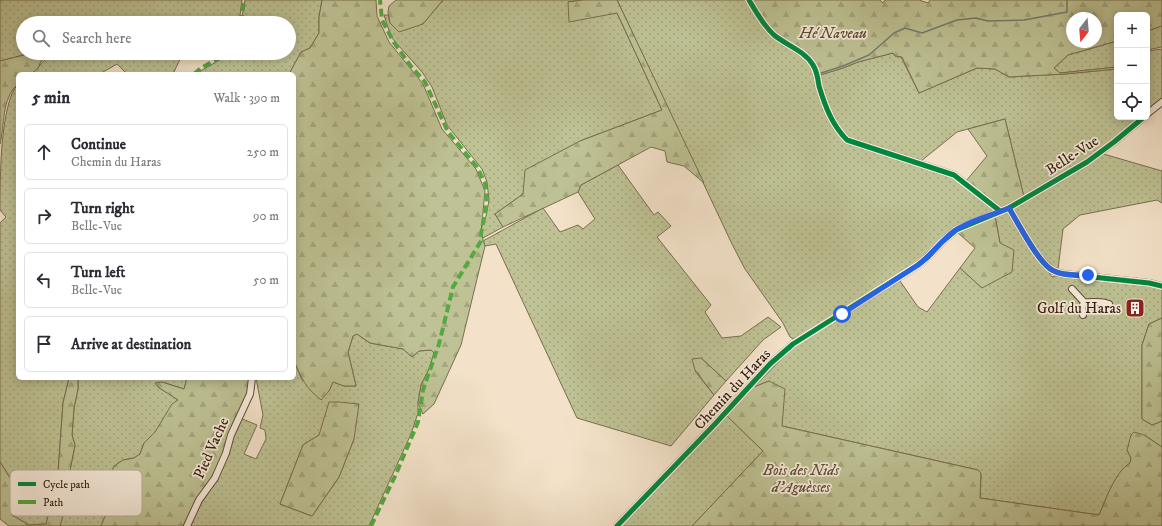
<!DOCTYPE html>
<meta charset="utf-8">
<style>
:root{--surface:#fff;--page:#f2f2f3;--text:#2b2b33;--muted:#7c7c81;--line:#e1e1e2}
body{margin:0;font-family:"IM FELL DW Pica",serif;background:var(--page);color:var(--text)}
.controls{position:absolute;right:12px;top:12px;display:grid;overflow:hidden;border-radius:6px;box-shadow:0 2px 10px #0003}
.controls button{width:36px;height:36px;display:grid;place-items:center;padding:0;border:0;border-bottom:1px solid var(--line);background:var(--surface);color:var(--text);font:20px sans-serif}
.compass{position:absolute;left:1066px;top:12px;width:36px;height:36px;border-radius:50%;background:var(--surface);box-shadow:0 2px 10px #0003;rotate:196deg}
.stop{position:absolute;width:12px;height:12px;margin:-9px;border:3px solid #2563eb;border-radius:50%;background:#fff}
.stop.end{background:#2563eb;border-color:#fff;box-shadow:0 1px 4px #0008}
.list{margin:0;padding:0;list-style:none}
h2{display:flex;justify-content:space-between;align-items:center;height:52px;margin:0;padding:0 16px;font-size:17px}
h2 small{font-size:13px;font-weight:400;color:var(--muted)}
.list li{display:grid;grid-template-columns:26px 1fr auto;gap:12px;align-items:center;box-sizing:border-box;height:56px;margin:0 8px 8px;padding:0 8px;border:1px solid var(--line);border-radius:6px}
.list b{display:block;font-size:15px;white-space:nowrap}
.list p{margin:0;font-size:13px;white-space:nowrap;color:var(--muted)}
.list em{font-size:13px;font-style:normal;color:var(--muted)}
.icon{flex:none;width:22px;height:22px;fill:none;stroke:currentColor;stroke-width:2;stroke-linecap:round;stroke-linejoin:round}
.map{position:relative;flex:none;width:1162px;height:526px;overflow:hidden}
.search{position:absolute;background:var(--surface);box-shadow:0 2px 10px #0003;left:16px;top:16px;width:280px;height:44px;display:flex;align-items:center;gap:10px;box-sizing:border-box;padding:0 14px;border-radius:22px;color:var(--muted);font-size:15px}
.panel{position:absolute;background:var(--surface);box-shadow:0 2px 10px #0003;left:16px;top:72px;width:280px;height:308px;border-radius:6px}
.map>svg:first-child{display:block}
.grass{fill:url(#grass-dots);stroke:#786e4f;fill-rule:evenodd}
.forest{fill:url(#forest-firs);stroke:#786e4f;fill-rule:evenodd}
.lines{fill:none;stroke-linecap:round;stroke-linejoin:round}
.stream{stroke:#717c71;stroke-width:1.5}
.minor-casing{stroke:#634c3a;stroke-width:8}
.minor{stroke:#f7ecdc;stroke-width:6}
.quiet{stroke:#54a941;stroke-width:4;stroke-dasharray:8 4;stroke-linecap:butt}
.cycleway-casing{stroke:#f7ecdc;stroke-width:8}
.cycleway{stroke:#00873e;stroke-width:5}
.route{stroke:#2563eb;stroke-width:5}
.labels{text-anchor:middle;stroke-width:3.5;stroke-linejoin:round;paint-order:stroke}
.park-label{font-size:15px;font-style:italic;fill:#5d4c33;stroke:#f7ecdc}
.street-label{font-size:15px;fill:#331a0a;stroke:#f7ecdc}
.poi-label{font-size:15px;fill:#331a0a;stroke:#f7ecdc;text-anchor:end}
.key{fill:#f7ecdc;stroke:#bcad9d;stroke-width:1}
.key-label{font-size:11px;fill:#331a0a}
</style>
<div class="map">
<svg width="1162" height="526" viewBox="0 0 1162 526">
<defs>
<pattern id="grass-dots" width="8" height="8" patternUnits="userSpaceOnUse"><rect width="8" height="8" fill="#bec294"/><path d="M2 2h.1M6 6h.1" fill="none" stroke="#a4a67e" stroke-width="1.8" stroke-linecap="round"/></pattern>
<pattern id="forest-firs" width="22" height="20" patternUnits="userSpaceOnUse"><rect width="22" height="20" fill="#bec294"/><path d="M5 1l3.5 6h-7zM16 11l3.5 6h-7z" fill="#a4a67e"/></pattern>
</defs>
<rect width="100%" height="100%" fill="#f3e2c9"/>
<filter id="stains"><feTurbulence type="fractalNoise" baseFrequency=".005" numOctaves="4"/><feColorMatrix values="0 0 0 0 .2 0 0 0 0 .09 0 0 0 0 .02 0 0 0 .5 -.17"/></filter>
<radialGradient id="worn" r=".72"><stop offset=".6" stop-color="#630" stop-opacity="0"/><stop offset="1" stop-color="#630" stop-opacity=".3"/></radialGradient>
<path class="grass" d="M 0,0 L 242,0 L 239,23 L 23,23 L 23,53 L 32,53 L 0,61 Z
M 245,0 L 322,0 L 319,17 L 319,33 L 310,48 L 301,52 L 289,74 L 197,74 L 202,70 L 232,53 L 289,53 L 289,23 L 241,23 Z
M 443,0 L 583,0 L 568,2 L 617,13 L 662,110 L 580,141 L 523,194 L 495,214 L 503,227 L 483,238 L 481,233 L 482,225 L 486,216 L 489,200 L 487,182 L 482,169 L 447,125 L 432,87 L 422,72 L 391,37 L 384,15 L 388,15 L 390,23 L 423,24 Z
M 617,0 L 753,0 L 765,21 L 810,57 L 824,104 L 847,142 L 953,176 L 988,205 L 993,211 L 954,229 L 926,256 L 812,330 L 793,339 L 790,337 L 783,323 L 745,269 L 732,244 Z
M 1162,26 L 1162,47 L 1147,50 L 1147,31 Z
M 1117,41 L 1117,67 L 1060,73 L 1054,68 L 1068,55 Z
M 1162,49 L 1162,99 L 1147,112 L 1147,53 L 1149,51 Z
M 54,53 L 184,53 L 182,55 L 173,74 L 127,74 L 117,64 L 103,72 L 104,74 L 31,74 C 40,67 43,59 54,53 Z
M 893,53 L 895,56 L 901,57 L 919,93 L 977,68 L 995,69 L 1009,77 L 1065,74 L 1117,69 L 1117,117 L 1141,117 L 1086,160 L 1024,197 L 1005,119 L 957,132 L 921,161 L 852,139 C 835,127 822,96 820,75 L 843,68 L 858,62 Z
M 18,84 L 18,378 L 69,378 L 63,403 L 58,473 L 70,470 L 75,446 L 72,435 L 74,408 L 78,389 L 78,378 L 187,378 L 184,389 L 162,382 L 158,387 L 178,400 L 155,432 L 144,443 L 140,454 L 134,458 L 123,460 L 114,467 L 108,481 L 114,488 L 116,500 L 108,509 L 101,526 L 60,526 L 56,486 L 46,524 L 29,525 L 12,515 L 25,498 L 15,486 L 0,462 L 0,223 L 6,217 L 0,210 C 0,181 0,103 18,84 Z
M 1100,153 L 1162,171 L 1162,203 L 1157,200 L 1080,215 L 1063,229 L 1058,269 C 1039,260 1024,226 1013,208 Z
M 618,165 L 654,215 L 658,212 L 671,226 L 657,237 L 711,305 L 705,312 L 722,338 L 741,336 L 768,317 L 781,327 L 763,340 L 726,381 L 701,358 L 695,371 L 714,395 L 671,446 L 577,418 L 496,244 L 485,246 L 483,241 L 543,208 L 560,232 L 578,225 L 583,229 L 595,219 L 578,192 L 581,185 Z
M 1008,211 L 1052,277 L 1055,276 L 1064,276 L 1148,286 L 1162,289 L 1162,318 L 1149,324 L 1142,345 L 1142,419 L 1152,425 L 1162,421 L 1162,447 L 1144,435 L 1127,450 L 1131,458 L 1130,463 C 1115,473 1106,499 1099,515 L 980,498 L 981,474 L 978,470 L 782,426 L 769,381 L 754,387 L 793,347 L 900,281 L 918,307 L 927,312 L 960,268 L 982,288 L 1000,243 L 995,216 Z
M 357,334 L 370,343 L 403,349 L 412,357 L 419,351 L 431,350 L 434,353 L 429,369 L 421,385 L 418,403 L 418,413 L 411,434 L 369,526 L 189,526 L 193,516 L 217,480 L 240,418 L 257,425 L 244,454 L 256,459 L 266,439 L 265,430 L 260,428 L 263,415 L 256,378 L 294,378 L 294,361 L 302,380 L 329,391 L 333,382 L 344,386 L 356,386 L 348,352 L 353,336 ZM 319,435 L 354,439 L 339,477 L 312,516 L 280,504 L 303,445 Z
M 726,415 L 763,451 L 692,526 L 620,526 Z"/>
<path class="forest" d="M 322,0 L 376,0 L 377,16 L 389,42 L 423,84 L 442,129 L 476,169 L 485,191 L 481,233 L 485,246 L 461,345 L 434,404 L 423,414 L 418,403 L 421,385 L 429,369 L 434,353 L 431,350 L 419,351 L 412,357 L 403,349 L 370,343 L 357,334 L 353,336 L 348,352 L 356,386 L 344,386 L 333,382 L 329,391 L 321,400 C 305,387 302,379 294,361 L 294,144 L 296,136 L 294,135 L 294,74 L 289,74 L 301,52 L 310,48 L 319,33 L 319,17 Z
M 396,0 L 443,0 L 423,24 L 399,32 L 390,23 L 388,12 L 389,6 Z
M 583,0 L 617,0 L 704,183 L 684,166 L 667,162 L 665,151 L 651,147 L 581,185 L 578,192 L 503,227 L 495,214 L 523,194 L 525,170 L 580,141 L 662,110 L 617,13 L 569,22 L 568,2 Z
M 753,0 L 880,0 L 883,3 L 885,0 L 919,0 L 928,3 L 930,0 L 1162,0 L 1162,26 L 1147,31 L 1147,15 L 1117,15 L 1117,41 L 1068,55 L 1054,68 L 1060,73 L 1117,67 L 1117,69 L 1065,74 L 1009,77 L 995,69 L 977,68 L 919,93 L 902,57 L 895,56 L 893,53 L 858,62 L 843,68 L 820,75 L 818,69 L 773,30 L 765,21 ZM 1072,18 L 1096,18 L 1096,42 L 1072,42 Z
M 32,53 L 54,53 L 41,61 L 38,68 L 31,74 L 18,74 L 18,84 C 1,99 5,125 0,144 L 0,61 Z
M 1005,119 L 1024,197 L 1002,208 L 991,201 L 966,181 L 987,156 L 968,129 Z
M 995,216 L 1000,243 L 1014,250 L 1012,272 L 982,288 L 960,268 L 975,248 L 957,232 Z
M 1162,318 L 1162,421 L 1152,425 L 1142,419 L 1142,345 L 1149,324 Z
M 701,358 L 726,381 L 714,395 L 695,370 L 692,359 Z
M 69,378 L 78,378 L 78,389 L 74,408 L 72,435 L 75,445 L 70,470 L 58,473 L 63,403 Z
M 187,378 L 251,378 L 248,397 L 215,474 L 195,502 L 184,526 L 101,526 L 108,509 L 116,500 L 114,488 L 108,481 L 114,466 L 123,460 L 134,458 L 140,454 L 144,443 L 155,432 L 172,404 L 178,400 L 158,387 L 155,383 L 162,382 L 184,389 Z
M 769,381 L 785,389 L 782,426 L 978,470 L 981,473 L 980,498 L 1099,515 C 1106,499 1115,472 1130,463 L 1131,458 L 1127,450 L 1131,435 L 1134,432 L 1144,435 L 1162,447 L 1162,526 L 692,526 L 763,451 L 726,415 L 754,387 Z
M 329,402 L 339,402 L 359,404 L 354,439 L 339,477 L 312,516 L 280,504 L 303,445 L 319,435 Z
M 0,462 L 15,486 L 25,498 L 12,515 L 29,525 L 46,524 L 56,486 L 61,484 L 67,501 L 60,526 L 9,526 L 0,519 Z"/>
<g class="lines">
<path class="stream" d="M 821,73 L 843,66 L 869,55 L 894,33 L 905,28 L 922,33 L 957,20 L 976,18 L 988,21 L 1024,20 L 1067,12 L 1067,0"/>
<defs>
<path id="minor" d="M 749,0 C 756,12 763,25 774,35 C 786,45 805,51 813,65 C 817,71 818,79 819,86 C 825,106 832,125 847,140 L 954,175 L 1000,211
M 1147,114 L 1162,102
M 1009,208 C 1018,223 1036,258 1049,268 C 1054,272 1059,273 1064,274 L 1149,283 L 1162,286
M 1072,289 L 1084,302 L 1082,308 L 1083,315
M 1084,302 C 1094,303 1099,300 1109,304
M 187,526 L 199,500 L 215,478 L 226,453 L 231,435 L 250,394 L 252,378
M 617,526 L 715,424 L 770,364 L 793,344 L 918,265 L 928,257 L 942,242 L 956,230 L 1009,208 L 1087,162 L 1114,142 L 1144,117"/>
</defs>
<use href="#minor" class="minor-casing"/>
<use href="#minor" class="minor"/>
<path class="quiet" d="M 241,23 L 244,0
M 194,74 L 201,68 L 228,53
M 371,526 L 396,474 L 418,422 L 423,390 L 439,344 L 453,287 L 481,241 L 481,234 L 487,202 L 485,183 L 477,167 L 448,132 L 425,82 L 410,65 L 393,41 L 382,20 L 380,0"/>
<defs>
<path id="cycleway" d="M 749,0 C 756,12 763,25 774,35 C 786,45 805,51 813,65 C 817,71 818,79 819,86 C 825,106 832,125 847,140 L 954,175 L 1000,211
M 1009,208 C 1018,223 1036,258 1049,268 C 1054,272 1059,273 1064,274 L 1149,283 L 1162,286
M 617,526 L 715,424 L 770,364 L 793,344 L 918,265 L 928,257 L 942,242 L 956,230 L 1009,208 L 1087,162 L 1114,142 L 1144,117"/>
</defs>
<use href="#cycleway" class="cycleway-casing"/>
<use href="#cycleway" class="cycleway"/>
</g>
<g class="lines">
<path class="route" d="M 842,314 L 918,265 C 931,255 941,241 954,231 C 969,221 992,215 1009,208 C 1018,223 1039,264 1054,271 C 1064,276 1077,275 1088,275"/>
</g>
<defs>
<symbol id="building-square" viewBox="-11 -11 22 22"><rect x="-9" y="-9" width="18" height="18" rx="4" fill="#8f2418" stroke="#f7ecdc"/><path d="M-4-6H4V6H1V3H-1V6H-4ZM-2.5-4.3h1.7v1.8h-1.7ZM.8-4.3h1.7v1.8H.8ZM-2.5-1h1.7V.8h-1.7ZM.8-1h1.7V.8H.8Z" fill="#fff"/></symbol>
</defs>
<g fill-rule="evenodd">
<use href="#building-square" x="1124" y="297" width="22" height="22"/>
</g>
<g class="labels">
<g class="park-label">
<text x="833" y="38">Hé Naveau</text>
<text x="801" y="475">Bois des Nids<tspan x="801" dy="17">d'Aguèsses</tspan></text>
</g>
<g class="street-label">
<text transform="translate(1072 155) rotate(-33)" y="5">Belle-Vue</text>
<text transform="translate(732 389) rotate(-47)" y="5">Chemin du Haras</text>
<text transform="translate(211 448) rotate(-66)" y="5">Pied Vache</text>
</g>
<g class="poi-label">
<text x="1121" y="313">Golf du Haras</text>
</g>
</g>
<rect x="10" y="470" width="132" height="46" rx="6" class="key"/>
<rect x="18" y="482" width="18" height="4" fill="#00873e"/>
<rect x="18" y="500" width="18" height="4" fill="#54a941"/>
<g class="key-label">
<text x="43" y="488">Cycle path</text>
<text x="43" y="506">Path</text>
</g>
<rect width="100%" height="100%" filter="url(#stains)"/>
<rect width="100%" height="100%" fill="url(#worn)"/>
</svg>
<div class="controls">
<button>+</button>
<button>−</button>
<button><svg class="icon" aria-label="locate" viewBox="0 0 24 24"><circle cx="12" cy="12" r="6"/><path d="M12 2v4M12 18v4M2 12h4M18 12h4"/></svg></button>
</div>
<svg class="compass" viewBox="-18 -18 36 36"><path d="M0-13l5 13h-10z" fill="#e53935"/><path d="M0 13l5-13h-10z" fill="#7c7c81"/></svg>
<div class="stop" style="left:842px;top:314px"></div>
<div class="stop end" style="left:1088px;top:275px"></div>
<div class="search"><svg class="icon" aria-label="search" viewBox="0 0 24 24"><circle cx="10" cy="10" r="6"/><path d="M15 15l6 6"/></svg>Search here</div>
<section class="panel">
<h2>5 min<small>Walk · 390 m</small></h2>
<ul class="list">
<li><svg class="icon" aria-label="ahead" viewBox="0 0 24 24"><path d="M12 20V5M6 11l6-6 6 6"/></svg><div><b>Continue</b><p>Chemin du Haras</p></div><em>250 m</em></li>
<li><svg class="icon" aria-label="right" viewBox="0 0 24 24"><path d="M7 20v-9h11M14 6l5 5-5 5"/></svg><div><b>Turn right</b><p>Belle-Vue</p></div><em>90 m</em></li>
<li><svg class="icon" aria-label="left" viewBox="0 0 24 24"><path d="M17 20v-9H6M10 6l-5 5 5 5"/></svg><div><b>Turn left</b><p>Belle-Vue</p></div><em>50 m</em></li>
<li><svg class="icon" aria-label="arrive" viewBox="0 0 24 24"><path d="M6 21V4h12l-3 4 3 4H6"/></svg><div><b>Arrive at destination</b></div></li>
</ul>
</section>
</div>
